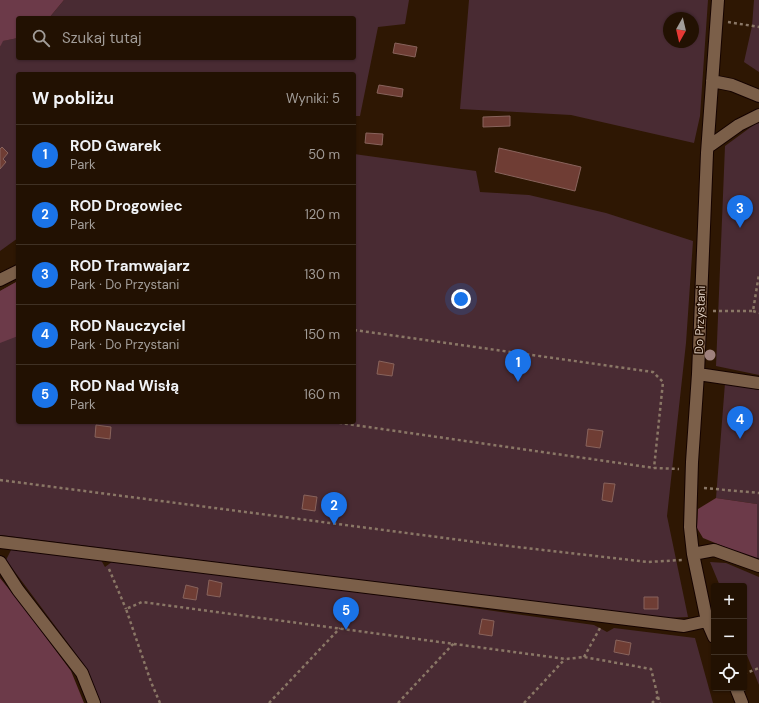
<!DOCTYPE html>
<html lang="pl">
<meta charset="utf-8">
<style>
:root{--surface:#221102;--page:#2a1a0c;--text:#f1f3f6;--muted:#a29d99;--line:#3f3124;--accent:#1a73e8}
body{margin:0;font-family:"DM Sans",sans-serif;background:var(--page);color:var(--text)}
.controls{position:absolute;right:12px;bottom:12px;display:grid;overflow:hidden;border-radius:4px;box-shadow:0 1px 3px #0004}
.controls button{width:36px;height:36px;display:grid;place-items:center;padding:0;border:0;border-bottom:1px solid var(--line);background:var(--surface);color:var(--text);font:20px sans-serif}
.compass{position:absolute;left:663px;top:12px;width:36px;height:36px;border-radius:50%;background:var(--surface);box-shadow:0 1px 3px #0004;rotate:188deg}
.you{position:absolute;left:461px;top:299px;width:14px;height:14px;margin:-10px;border:3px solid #fff;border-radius:50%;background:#1a73e8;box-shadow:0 0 0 6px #1a73e833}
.badge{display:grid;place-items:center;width:26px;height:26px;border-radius:50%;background:var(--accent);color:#fff;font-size:13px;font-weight:700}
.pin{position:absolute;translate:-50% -33px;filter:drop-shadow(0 1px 2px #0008)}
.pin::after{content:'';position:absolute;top:21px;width:14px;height:12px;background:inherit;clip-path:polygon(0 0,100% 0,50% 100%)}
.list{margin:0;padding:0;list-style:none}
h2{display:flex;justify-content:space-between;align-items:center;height:52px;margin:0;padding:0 16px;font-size:17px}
h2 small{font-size:13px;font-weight:400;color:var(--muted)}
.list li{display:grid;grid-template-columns:26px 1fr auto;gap:12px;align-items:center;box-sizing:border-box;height:60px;padding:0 16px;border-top:1px solid var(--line)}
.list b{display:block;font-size:15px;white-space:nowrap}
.list p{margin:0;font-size:13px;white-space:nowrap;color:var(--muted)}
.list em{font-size:13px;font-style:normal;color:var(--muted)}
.icon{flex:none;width:22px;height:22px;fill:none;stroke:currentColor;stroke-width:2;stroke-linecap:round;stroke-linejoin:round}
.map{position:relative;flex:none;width:759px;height:703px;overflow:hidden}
.search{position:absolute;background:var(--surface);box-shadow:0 1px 3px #0004;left:16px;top:16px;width:340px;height:44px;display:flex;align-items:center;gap:10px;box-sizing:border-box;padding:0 14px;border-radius:4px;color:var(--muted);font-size:15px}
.panel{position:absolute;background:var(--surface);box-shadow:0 1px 3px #0004;left:16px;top:72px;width:340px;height:352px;border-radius:4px}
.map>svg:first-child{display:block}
.green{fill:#492b33;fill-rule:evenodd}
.forest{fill:#6c3a49}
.building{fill:#6f3d34;stroke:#88635c}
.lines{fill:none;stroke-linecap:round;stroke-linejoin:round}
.minor-casing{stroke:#150300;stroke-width:14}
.path{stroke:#8a7766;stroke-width:2.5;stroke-dasharray:3 3;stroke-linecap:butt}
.minor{stroke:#7b5f49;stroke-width:12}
.tree{fill:#9f817d}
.labels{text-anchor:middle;stroke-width:3;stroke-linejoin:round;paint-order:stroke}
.street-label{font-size:12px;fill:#dfcfc2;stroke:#240e00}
</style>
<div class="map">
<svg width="759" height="703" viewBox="0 0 759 703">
<rect width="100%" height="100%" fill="#2e1703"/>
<path class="green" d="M 64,0 L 409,0 L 405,24 L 378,27 L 360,116 L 354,116 L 354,74 L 18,74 L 18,238 L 0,251 L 0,47 L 2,41 L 18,38 L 18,58 L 354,58 L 354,18 L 49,18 Z
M 469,0 L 708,0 L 700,116 L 694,143 L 571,115 L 460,109 ZM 669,18 L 693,18 L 693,42 L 669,42 Z
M 754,0 L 759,0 L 759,72 L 744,62 L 752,26 Z
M 759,123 L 759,375 L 716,366 L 725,146 L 755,124 Z
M 354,154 L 476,171 L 480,192 L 529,195 L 606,213 L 693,241 L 686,343 L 667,516 L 688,617 L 664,618 L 0,535 L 0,291 L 18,281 L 18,422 L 354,422 Z
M 725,383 L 759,390 L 759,560 L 757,560 L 757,504 L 716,498 Z
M 12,548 L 101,560 L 105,567 L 113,561 L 402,598 L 594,625 L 607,632 L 614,628 L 695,638 L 713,703 L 100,703 L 85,666 L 6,560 Z
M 710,562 L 726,563 L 759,577 L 759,685 L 744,648 L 744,586 L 720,586 Z"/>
<path class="forest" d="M 0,0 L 64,0 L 49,18 L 18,18 L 18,38 L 3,41 L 0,47 Z
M 18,281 L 18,336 L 0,343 L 0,291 Z
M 716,498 L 757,504 L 757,560 L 703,538 L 697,528 L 698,509 Z
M 0,578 L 25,609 L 71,671 L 84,703 L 0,703 Z"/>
<path class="building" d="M 395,43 L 417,47 L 415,57 L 393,53 Z
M 379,85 L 403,89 L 402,97 L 377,93 Z
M 510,116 L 510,126 L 483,127 L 483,117 Z
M 366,133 L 383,134 L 382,145 L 365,143 Z
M 2,147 L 8,153 L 3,159 L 6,162 L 0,169 L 0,149 Z
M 499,148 L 581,167 L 575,191 L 495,172 Z
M 379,361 L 394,364 L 392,376 L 377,374 Z
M 96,425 L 111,427 L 110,439 L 95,437 Z
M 588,429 L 603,431 L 600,448 L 586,446 Z
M 604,483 L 615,484 L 612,502 L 602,500 Z
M 304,495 L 317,497 L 315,511 L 302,509 Z
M 209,580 L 222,583 L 220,597 L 207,595 Z
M 186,585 L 198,588 L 196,600 L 183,598 Z
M 644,597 L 658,597 L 658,609 L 644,609 Z
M 482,619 L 494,621 L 492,636 L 479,634 Z
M 616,640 L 631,643 L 629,655 L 614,652 Z"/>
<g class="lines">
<defs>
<path id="minor" d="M 712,81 L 732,85 L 759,96
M 708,147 L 739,125 L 759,115
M 0,280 L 18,271
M 698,374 L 759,383
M 0,542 L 684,626 L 707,621
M 693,554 L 714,550 L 759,566
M 0,562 L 18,590 L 82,673 L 94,703
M 714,637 L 707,621 L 693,554 L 690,527 L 692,462 L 698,374 L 707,153 L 718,0
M 736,688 L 742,703"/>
</defs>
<use href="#minor" class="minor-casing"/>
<path class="path" d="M 728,22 L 759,27
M 713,311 L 753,311 L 759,274
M 753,311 L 759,313
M 354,330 L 653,372 L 663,382 L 654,468
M 333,422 L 654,468 L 679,469
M 0,480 L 491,544 L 648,562 L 682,560
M 704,488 L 759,493
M 109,569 L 126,609
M 584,657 L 600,628
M 744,674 L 759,668
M 658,697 L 660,703
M 160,703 L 151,682 L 126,609 L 142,602 L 566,659 L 584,657 L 651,669 L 658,697 L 652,703
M 269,703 L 340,628
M 398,703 L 454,643
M 524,703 L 565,659"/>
<use href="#minor" class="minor"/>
</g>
<circle class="tree" cx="710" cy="355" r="5.5"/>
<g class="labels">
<g class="street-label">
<text transform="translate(700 320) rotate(-88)" y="4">Do Przystani</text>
</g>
</g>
</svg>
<div class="controls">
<button>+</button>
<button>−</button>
<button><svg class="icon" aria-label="locate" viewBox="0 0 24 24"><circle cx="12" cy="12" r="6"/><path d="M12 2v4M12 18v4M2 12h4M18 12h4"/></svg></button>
</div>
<svg class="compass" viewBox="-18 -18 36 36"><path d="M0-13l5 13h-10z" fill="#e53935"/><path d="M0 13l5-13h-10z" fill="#a29d99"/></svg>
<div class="you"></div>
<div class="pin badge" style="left:518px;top:382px">1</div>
<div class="pin badge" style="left:334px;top:525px">2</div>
<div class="pin badge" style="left:740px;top:228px">3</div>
<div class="pin badge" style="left:740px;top:439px">4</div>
<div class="pin badge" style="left:346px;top:630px">5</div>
<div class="search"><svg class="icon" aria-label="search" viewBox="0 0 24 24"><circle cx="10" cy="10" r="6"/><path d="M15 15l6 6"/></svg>Szukaj tutaj</div>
<section class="panel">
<h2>W pobliżu<small>Wyniki: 5</small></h2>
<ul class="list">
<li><span class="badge">1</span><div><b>ROD Gwarek</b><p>Park</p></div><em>50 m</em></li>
<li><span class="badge">2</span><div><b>ROD Drogowiec</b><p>Park</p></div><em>120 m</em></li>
<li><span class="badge">3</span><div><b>ROD Tramwajarz</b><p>Park · Do Przystani</p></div><em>130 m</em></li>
<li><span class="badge">4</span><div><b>ROD Nauczyciel</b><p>Park · Do Przystani</p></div><em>150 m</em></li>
<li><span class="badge">5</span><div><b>ROD Nad Wisłą</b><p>Park</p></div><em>160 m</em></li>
</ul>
</section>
</div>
